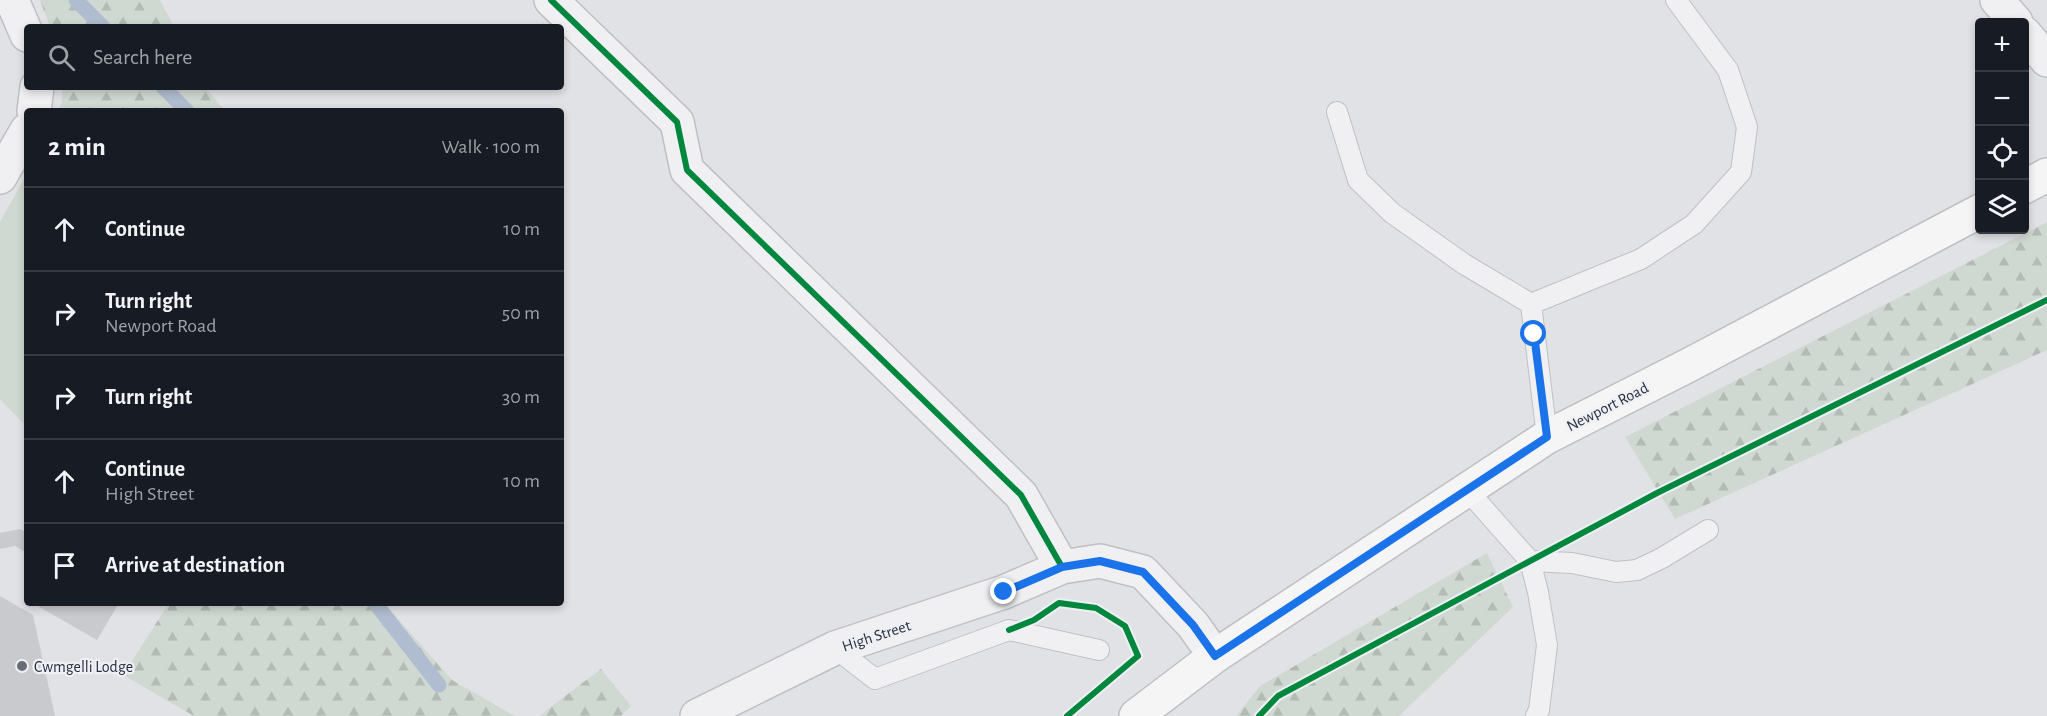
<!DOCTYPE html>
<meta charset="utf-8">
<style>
:root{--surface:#171b24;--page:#242831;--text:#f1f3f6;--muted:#9ea1a6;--line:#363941}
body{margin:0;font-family:"Alegreya Sans",sans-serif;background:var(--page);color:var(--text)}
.controls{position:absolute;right:18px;top:18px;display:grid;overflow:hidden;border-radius:6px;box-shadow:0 3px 9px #0003}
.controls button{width:54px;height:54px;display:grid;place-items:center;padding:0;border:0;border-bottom:2px solid var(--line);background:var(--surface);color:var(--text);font:30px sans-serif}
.stop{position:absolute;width:18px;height:18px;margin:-14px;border:4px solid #1a73e8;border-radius:50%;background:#fff}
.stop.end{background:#1a73e8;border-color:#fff;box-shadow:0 2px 6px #0008}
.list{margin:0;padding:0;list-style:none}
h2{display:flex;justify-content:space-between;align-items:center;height:78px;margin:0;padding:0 24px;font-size:26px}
h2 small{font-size:20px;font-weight:400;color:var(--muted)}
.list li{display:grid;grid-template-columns:39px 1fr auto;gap:18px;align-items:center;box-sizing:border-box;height:84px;padding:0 24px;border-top:2px solid var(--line)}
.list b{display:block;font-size:22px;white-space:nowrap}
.list p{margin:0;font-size:20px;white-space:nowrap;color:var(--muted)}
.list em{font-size:20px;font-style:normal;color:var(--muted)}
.icon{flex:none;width:33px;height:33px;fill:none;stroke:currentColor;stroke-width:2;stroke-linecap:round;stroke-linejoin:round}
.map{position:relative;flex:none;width:2047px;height:716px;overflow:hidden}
.search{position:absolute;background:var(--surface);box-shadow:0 3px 9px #0003;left:24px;top:24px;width:540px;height:66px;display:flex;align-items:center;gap:15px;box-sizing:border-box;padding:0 21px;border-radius:6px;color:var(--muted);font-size:22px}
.panel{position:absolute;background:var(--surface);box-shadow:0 3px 9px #0003;left:24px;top:108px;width:540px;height:498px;border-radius:6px}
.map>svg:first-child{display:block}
.grass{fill:#d0d9d1}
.forest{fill:url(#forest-firs)}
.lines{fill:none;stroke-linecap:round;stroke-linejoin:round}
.stream{stroke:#b0bccf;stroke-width:15}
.building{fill:#c9cacd}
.service-casing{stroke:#bfc0c3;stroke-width:22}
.minor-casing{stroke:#bfc0c3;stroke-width:36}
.primary-casing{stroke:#bebfc3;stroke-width:36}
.service{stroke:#f0f0f2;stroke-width:20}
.minor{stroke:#f0f0f2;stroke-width:33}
.primary{stroke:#f5f5f6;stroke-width:33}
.cycleway-casing{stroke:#eef0f5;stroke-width:10}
.cycleway{stroke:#00873e;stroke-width:6}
.route{stroke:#1a73e8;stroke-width:8}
.poi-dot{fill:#696d78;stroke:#eef0f5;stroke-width:2}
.labels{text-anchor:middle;stroke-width:4.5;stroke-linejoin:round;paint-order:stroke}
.street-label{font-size:16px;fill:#292e3e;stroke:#eef0f5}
.poi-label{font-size:16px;fill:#292e3e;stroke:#eef0f5;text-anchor:start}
</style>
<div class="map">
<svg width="2047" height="716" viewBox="0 0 2047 716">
<defs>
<pattern id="forest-firs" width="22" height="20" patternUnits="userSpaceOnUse" patternTransform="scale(1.5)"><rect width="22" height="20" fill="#d0d9d1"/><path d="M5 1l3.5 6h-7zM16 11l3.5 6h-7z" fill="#b3bbb4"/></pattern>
</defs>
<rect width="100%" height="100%" fill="#e1e2e5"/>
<path class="grass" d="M 27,173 L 27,427 L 0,399 L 0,222 Z"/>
<path class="forest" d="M 40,0 L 160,0 L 174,27 L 50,27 Z
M 62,87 L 205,87 L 225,111 L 58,111 L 62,102 Z
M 2047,222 L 2047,350 L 1675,519 L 1625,437 Z
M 1487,553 L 1513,607 L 1399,716 L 1236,716 L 1260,686 Z
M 169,603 L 384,603 L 452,680 L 515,716 L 194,716 L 123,675 Z
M 601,669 L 631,706 L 621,716 L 539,716 Z"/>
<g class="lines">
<path class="stream" d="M 76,0 L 103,27
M 163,87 L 187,111
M 375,603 L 439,685"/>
</g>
<path class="building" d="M 20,529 L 27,533 L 27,553 L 15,546 L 0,549 L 0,533 Z
M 0,596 L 33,615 L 55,716 L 0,716 Z
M 38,603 L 119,603 L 97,640 L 36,605 Z"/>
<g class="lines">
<defs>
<path id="service" d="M 1337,112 L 1358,180 L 1392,213 L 1464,264 L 1531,304
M 1547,437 L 1531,304 L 1641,259 L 1694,224 L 1741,172 L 1747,127 L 1728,70 L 1676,0
M 1468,491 L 1530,561 L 1538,592 L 1547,645 L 1539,710 L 1536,716
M 1530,561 L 1572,563 L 1616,572 L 1637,570 L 1662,558 L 1708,530
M 835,648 L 875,679 L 1009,630 L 1099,650"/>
<path id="minor" d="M 12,0 L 27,35
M 551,0 L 677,122 L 687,170 L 1021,495 L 1062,567
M 1997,0 L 2016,22
M 2024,33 L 2047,60
M 34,111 L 37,87
M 0,177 L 27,130
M 697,716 L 835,648 L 1004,592 L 1062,567 L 1100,561 L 1143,572 L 1193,625 L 1215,656"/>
<path id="primary" d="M 2024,187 L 2047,175
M 1136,716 L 1215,656 L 1547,437 L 1689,365 L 1980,211"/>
</defs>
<use href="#service" class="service-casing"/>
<use href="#minor" class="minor-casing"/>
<use href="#primary" class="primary-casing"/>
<use href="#service" class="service"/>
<use href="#minor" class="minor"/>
<use href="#primary" class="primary"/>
<defs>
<path id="cycleway" d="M 551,0 L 677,122 L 687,170 L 1021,495 L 1062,567
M 1009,630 L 1034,620 L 1059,603 L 1096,608 L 1125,626 L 1138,656 L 1067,716
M 1259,716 L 1278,696 L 1657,493 L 2047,300"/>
</defs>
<use href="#cycleway" class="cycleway-casing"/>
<use href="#cycleway" class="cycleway"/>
</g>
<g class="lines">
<path class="route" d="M 1004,592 L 1062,567 L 1100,561 L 1143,572 L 1193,625 L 1215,656 L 1547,437 L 1534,334"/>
</g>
<circle class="poi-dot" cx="22" cy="666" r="6"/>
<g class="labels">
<g class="street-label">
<text transform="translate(1607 406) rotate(-27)" y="6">Newport Road</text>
<text transform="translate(876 635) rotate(-18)" y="6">High Street</text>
</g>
<g class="poi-label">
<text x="34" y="672">Cwmgelli Lodge</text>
</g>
</g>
</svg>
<div class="controls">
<button>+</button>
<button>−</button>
<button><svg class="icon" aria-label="locate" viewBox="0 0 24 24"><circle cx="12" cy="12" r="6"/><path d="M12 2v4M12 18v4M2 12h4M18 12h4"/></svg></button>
<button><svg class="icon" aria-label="layers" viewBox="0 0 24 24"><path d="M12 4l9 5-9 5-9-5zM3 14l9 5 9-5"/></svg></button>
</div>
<div class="stop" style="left:1534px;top:334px"></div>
<div class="stop end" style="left:1004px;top:592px"></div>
<div class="search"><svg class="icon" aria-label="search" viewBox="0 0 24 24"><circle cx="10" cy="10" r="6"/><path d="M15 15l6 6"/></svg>Search here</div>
<section class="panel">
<h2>2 min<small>Walk · 100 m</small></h2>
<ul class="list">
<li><svg class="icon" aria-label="ahead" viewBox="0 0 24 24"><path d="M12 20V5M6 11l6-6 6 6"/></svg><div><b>Continue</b></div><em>10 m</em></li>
<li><svg class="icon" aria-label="right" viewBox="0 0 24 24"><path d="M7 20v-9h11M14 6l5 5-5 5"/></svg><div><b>Turn right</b><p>Newport Road</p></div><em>50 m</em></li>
<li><svg class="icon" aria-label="right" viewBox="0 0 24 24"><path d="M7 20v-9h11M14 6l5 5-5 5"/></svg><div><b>Turn right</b></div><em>30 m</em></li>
<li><svg class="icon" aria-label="ahead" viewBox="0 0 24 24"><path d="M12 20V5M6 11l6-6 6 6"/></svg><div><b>Continue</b><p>High Street</p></div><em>10 m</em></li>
<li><svg class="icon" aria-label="arrive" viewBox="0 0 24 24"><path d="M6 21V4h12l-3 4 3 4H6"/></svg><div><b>Arrive at destination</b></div></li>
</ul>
</section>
</div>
